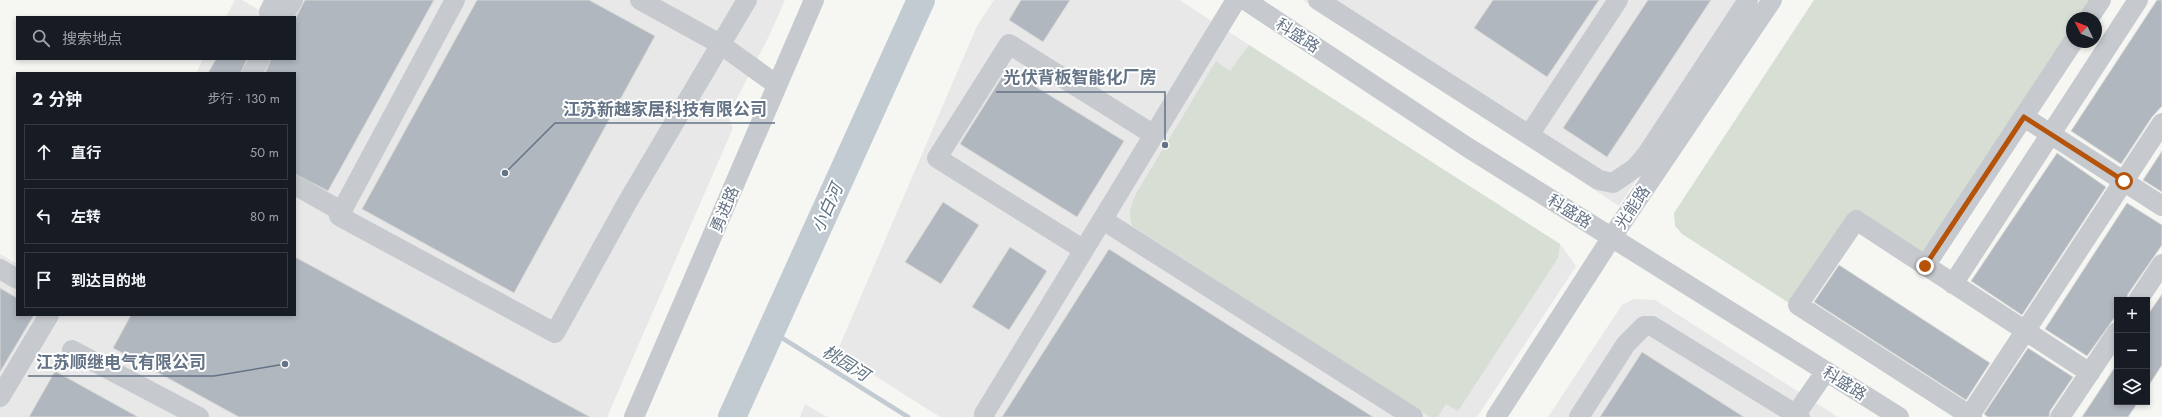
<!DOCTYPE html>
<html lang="zh">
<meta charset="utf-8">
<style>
:root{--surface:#171b24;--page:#242831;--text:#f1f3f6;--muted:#9ea1a6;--line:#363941}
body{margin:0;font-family:Jost,"Noto Sans SC",sans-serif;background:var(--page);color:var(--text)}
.controls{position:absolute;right:12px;bottom:12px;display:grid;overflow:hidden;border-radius:0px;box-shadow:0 2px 6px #0003}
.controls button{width:36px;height:36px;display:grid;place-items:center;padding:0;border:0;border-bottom:1px solid var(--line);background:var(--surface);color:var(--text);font:20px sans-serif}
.compass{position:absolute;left:2066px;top:12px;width:36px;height:36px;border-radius:50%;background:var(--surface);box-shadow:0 2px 6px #0003;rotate:313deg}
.stop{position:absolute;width:12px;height:12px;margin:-9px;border:3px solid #b45309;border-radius:50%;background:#fff}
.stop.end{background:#b45309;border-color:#fff;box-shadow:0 1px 4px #0008}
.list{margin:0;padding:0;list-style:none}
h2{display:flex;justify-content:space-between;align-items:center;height:52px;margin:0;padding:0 16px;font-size:17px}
h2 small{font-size:13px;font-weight:400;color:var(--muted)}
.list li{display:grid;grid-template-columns:26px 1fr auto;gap:12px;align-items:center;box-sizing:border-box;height:56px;margin:0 8px 8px;padding:0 8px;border:1px solid var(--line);border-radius:0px}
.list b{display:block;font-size:15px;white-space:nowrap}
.list em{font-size:13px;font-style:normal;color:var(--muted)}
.icon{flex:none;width:22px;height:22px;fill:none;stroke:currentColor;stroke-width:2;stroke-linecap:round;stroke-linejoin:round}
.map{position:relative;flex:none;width:2162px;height:417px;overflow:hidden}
.search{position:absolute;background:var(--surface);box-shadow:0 2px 6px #0003;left:16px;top:16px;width:280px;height:44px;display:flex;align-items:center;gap:10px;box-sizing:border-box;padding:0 14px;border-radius:0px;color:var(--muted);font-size:15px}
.panel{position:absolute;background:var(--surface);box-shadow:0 2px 6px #0003;left:16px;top:72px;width:280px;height:244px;border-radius:0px}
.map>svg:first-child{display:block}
.built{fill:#e7e8e7}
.green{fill:#d7dfd4}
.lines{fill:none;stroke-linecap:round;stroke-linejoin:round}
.stream{stroke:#c2cbd1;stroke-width:4.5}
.river{stroke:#c2cbd1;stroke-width:28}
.building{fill:#b1b7be;stroke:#d8d8d6}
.minor{stroke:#c6c9cd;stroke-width:20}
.route{stroke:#b45309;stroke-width:5}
.labels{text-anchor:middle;stroke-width:4;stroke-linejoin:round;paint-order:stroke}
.street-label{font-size:16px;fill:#647386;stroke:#fff}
.water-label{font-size:17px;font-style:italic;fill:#607583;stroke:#fff}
.leader{fill:none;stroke:#647386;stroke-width:1.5}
.callout-dot{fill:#647386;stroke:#fff;stroke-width:1.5}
.callout-label{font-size:17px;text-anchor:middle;font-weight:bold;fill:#647386;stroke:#fff;stroke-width:4;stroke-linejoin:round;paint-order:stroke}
</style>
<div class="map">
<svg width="2162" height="417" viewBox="0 0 2162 417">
<rect width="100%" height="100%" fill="#f6f7f3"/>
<path class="built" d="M 235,0 L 242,0 L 271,17 L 226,17 Z
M 286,0 L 785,0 L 770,34 L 728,116 L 733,128 L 607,417 L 0,417 L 0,254 L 17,264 L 17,315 L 295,315 L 295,73 L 196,73 L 203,59 L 295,59 L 295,17 L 277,17 Z
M 994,0 L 1179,0 L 1560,244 L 1576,266 L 1477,417 L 940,417 L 837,352 L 977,26 Z
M 1303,0 L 1755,0 L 1619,206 Z
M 1634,299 L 1655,300 L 1838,417 L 1548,417 L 1622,305 Z
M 805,404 L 827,417 L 800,417 Z"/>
<path class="green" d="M 1814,0 L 2093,0 L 2081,18 L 2072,18 L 2072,32 L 1923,257 L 1851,211 L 1789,303 L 1682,234 L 1675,226 L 1674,213 Z
M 1249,45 L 1560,244 L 1558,258 L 1458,411 L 1446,404 L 1438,417 L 1430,417 L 1132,226 C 1128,213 1131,204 1137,192 L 1216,61 L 1230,71 Z"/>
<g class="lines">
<path class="stream" d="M 771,331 L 908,417"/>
<path class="river" d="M 732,417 L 921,0"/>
</g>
<path class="building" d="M 305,0 L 434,0 L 328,191 L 295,174 L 295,73 L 265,73 L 271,59 L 295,59 L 295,19 Z
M 477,0 L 589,0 L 655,36 L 514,293 L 362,209 Z
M 1021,0 L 1070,0 L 1043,42 L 1009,20 Z
M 1493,0 L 1599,0 L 1547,77 L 1474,28 Z
M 1648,0 L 1711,0 L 1607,157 L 1563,128 Z
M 2157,0 L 2162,0 L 2162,106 L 2152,117 L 2121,164 L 2071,131 Z
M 216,59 L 247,59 L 241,73 L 208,73 Z
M 1007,69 L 1124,141 L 1077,217 L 960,144 Z
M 2162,151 L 2162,192 L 2143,180 Z
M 2057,153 L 2106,187 L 2022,315 L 1971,281 Z
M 943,202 L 979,225 L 941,284 L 905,262 Z
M 2127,203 L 2162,225 L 2162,245 L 2128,294 L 2126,300 L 2117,300 L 2117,314 L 2087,356 L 2045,329 Z
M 1010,247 L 1047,271 L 1009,330 L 972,307 Z
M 1109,249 L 1373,417 L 1002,417 Z
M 295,257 L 590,417 L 239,417 L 113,348 L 131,315 L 295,315 Z
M 1839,265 L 1990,363 L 1966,400 L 1814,302 Z
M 0,288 L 17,298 L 17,315 L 34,315 L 0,372 Z
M 2162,294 L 2162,365 L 2147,388 L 2147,316 Z
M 2028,348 L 2073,377 L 2050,411 L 2049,417 L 1988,417 L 1984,414 Z
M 1642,352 L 1744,417 L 1600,417 Z
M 2117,364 L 2117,402 L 2138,402 L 2128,417 L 2082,417 Z
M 55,371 L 138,417 L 29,417 Z"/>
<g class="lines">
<path class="minor" d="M 455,0 L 339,216 L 555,333 L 628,201 L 747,0
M 640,0 L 720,44 L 777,85
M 1245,0 L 1467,147 L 1899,417
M 1318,0 L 1599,180 L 1613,183 L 1635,168 L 1647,154 L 1748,0
M 269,12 L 275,0
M 283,17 L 293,0
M 2089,18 L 2101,0
M 252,73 L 260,59
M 2024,117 L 2162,206
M 1529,135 L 1618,0
M 295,185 L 341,211
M 1103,220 L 1413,417
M 1084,250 L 937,158 L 1009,44 L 1154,135
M 1925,266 L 2073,42
M 0,269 L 17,279
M 1953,284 L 2138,0
M 2138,300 L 2162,264
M 72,350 L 199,417
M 0,397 L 49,315
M 1796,414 L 1826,371
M 1970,415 L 2162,123
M 634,417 L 814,0
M 985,417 L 984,414 L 1236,0
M 1496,417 L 1612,237 L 1772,0
M 1579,417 L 1626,344 L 1644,326 L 1652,326 L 1800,417
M 1972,417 L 1798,305 L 1856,220 L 2090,373
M 2060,417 L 2117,332"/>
</g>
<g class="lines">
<path class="route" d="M 1925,266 L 2024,117 L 2124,181"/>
</g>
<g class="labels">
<g class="street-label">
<text transform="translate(1298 35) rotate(33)" y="6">科盛路</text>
<text transform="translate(1632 207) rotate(-56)" y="6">光能路</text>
<text transform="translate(724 209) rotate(-67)" y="6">勇进路</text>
<text transform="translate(1570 211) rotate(32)" y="6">科盛路</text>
<text transform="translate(1845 383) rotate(32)" y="6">科盛路</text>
</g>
<g class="water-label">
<text transform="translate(827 208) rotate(-66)" y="6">小白河</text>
<text transform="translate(846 363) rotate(32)" y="6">桃园河</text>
</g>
</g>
<path class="leader" d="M1165 145L1165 92H996M505 173L555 123H775M285 364L214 376H28"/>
<g class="callout-dot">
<circle cx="1165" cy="145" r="4"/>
<circle cx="505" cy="173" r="4"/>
<circle cx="285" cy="364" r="4"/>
</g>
<g class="callout-label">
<text x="1080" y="83">光伏背板智能化厂房</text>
<text x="665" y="115">江苏新越家居科技有限公司</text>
<text x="121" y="368">江苏顺继电气有限公司</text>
</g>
</svg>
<div class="controls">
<button>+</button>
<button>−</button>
<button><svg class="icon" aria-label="layers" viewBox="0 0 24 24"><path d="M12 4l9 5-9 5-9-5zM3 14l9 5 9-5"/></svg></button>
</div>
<svg class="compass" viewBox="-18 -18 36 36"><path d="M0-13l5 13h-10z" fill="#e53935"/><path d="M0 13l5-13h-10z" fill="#9ea1a6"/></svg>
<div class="stop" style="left:2124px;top:181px"></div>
<div class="stop end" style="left:1925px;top:266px"></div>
<div class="search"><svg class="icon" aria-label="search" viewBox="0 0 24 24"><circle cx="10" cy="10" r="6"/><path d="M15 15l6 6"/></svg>搜索地点</div>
<section class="panel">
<h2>2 分钟<small>步行 · 130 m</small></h2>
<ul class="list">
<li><svg class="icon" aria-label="ahead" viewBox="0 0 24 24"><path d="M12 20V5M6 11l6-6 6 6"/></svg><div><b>直行</b></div><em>50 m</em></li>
<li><svg class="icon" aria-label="left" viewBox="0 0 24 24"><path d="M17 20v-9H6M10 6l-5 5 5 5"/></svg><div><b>左转</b></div><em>80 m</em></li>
<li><svg class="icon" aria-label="arrive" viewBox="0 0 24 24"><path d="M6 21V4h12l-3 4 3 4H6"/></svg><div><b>到达目的地</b></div></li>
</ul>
</section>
</div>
